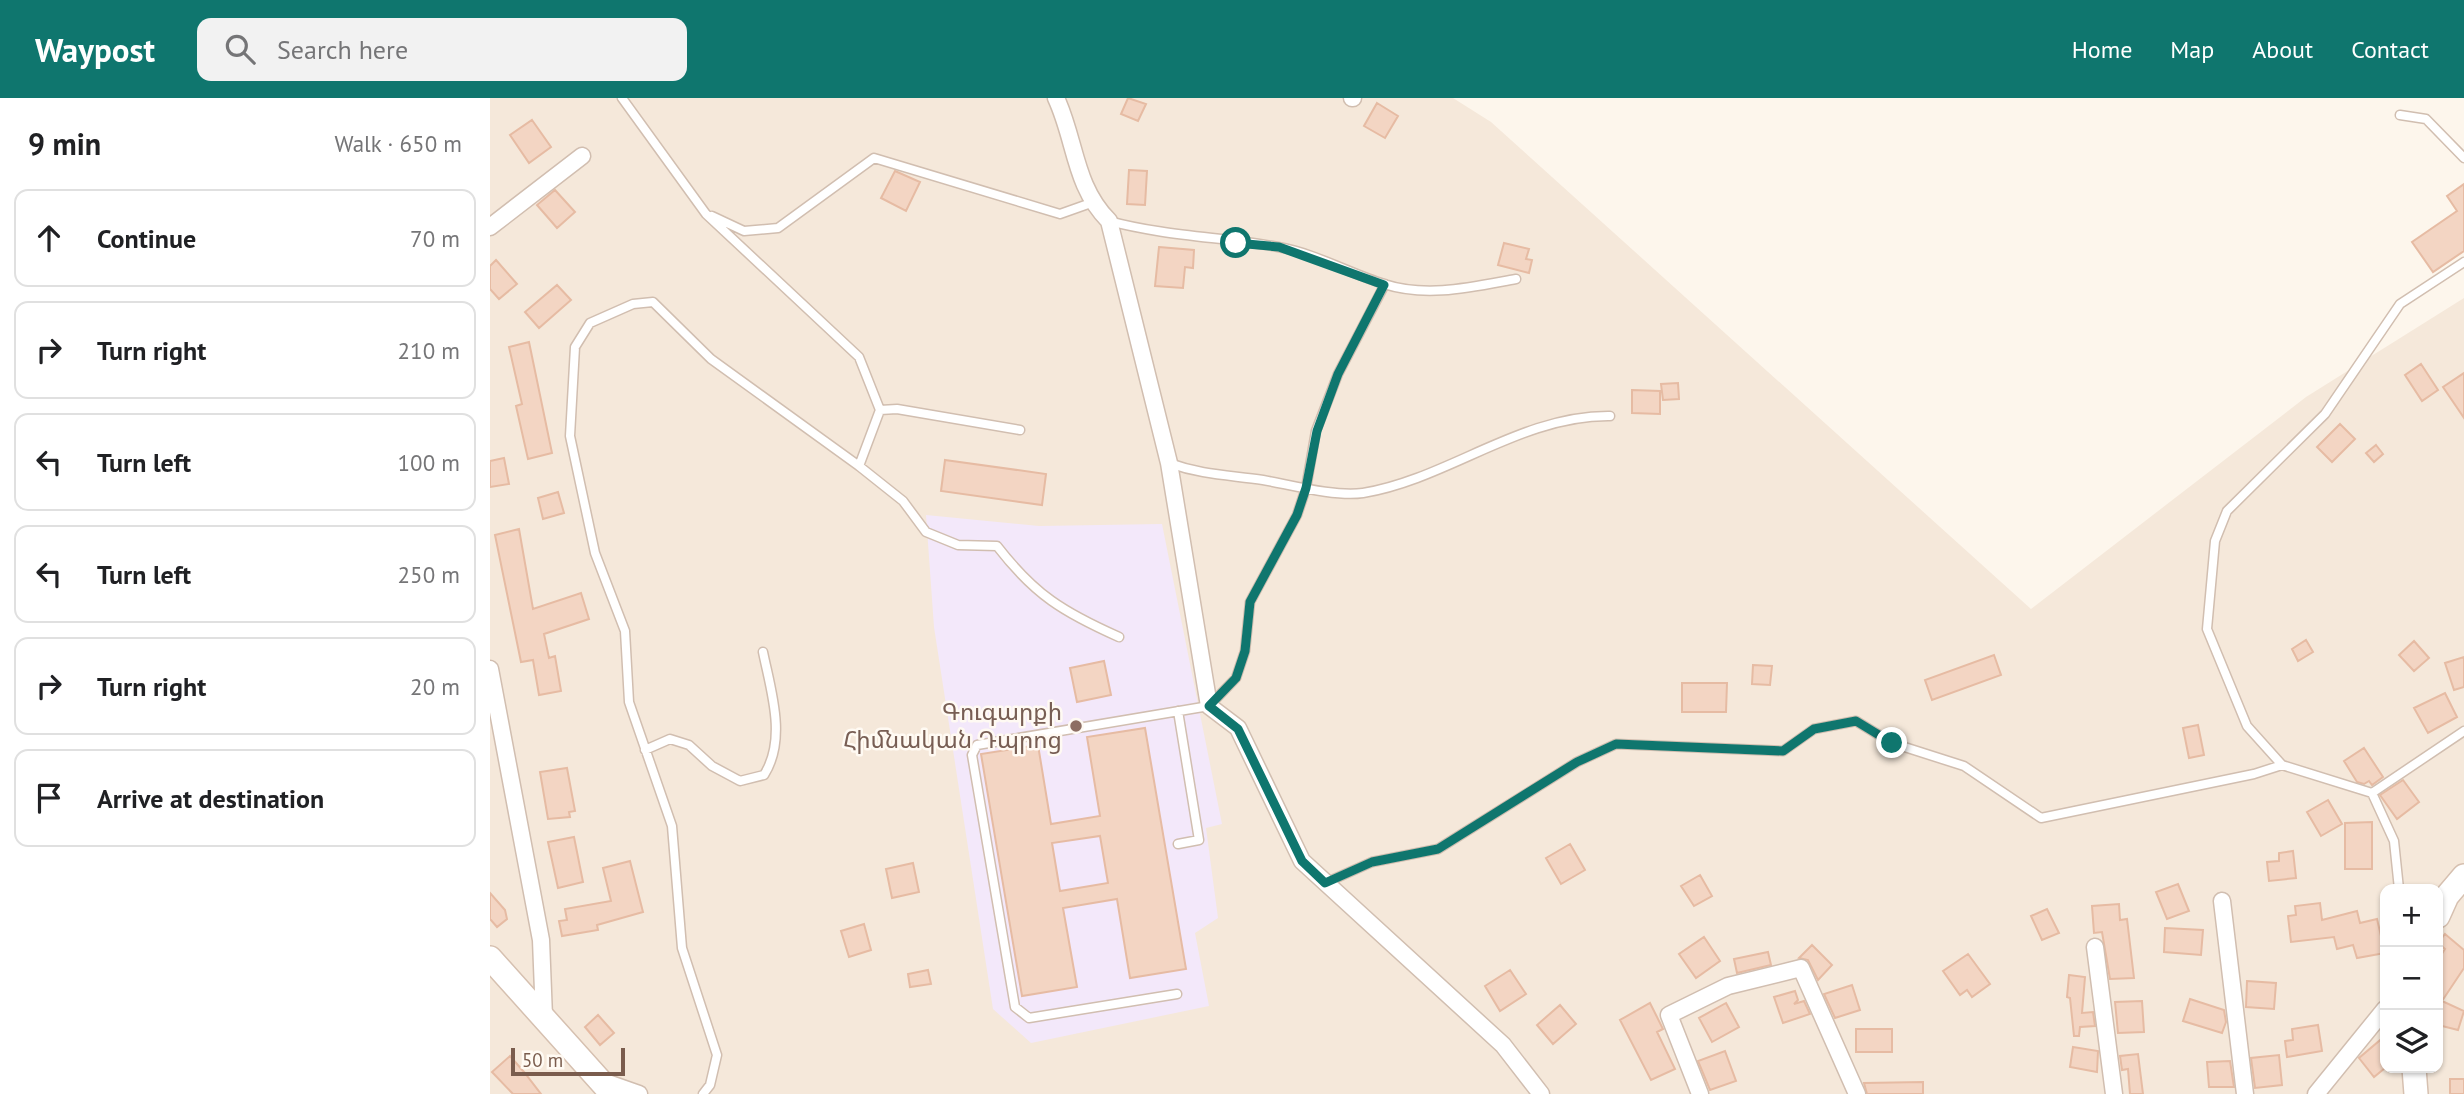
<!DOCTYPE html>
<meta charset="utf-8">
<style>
:root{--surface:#fff;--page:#f2f2f2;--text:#202124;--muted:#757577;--line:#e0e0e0;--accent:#0f766e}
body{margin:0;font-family:"PT Sans","Noto Sans Armenian",sans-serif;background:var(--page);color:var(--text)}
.controls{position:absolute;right:21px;bottom:21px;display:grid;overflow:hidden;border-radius:14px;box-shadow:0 2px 5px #0004}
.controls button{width:63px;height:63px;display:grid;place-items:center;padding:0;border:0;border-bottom:2px solid var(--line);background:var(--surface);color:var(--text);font:35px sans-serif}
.scale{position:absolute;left:21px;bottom:18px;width:114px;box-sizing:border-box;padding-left:7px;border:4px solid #7a5c4d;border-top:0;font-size:19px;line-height:24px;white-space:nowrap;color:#7a5c4d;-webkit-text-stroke:5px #fffaf3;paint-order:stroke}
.stop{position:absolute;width:21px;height:21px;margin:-16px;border:5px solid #0f766e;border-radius:50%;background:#fff}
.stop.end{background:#0f766e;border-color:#fff;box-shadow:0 2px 7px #0008}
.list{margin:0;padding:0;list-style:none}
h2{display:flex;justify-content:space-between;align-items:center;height:91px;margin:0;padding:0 28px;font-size:30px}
h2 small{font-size:23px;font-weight:400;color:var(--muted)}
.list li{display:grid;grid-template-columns:46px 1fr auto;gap:21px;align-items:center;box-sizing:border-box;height:98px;margin:0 14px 14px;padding:0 14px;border:2px solid var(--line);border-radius:14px}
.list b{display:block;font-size:26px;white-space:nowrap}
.list em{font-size:23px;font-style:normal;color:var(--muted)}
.icon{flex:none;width:38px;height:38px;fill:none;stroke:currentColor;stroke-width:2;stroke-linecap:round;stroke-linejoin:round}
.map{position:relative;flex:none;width:1974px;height:996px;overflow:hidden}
header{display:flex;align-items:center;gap:42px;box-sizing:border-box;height:98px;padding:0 35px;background:var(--accent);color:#fff}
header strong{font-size:33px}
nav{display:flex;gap:38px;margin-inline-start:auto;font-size:24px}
.search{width:490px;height:63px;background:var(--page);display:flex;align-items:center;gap:18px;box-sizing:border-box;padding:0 24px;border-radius:14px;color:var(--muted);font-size:26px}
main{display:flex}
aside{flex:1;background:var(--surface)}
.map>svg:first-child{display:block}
.residential{fill:#f5e8da;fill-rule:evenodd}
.education{fill:#f3e8fa}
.building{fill:#f3d5c3;stroke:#e6bba3;stroke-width:2;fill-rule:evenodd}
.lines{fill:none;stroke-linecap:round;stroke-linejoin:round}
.lane-casing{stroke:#d1beb0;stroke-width:11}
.street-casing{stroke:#d1beb0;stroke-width:19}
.secondary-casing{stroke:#d6c0b0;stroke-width:26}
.lane{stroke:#fff;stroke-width:8}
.street{stroke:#fff;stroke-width:16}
.secondary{stroke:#fff;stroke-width:23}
.route{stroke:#0f766e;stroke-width:9}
.education-dot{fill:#8d6e63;stroke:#fffaf3;stroke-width:2.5}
.labels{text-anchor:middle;stroke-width:5;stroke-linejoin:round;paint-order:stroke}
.education-label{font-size:24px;fill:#785e54;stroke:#fffaf3;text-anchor:end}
</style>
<header>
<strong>Waypost</strong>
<div class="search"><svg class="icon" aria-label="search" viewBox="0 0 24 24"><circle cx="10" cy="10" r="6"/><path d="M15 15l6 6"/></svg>Search here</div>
<nav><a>Home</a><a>Map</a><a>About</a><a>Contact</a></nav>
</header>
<main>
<aside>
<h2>9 min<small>Walk · 650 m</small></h2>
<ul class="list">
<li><svg class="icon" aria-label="ahead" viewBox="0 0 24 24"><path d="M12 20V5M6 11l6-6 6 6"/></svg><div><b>Continue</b></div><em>70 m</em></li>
<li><svg class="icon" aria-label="right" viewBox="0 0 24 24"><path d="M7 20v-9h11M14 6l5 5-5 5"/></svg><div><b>Turn right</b></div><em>210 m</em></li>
<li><svg class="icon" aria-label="left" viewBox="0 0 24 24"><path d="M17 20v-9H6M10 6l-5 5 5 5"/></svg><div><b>Turn left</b></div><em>100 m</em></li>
<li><svg class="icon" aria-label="left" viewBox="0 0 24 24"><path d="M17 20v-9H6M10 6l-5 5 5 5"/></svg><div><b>Turn left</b></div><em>250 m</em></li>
<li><svg class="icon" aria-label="right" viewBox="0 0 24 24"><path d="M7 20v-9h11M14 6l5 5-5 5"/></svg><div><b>Turn right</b></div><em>20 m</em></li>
<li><svg class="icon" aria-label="arrive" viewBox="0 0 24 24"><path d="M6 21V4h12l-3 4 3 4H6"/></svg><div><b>Arrive at destination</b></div></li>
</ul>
</aside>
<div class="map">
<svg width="1974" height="996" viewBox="0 0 1974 996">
<rect width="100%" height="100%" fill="#fdf6ec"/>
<path class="residential" d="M 0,0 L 963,0 L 1001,24 L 1541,511 L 1816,299 L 1974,200 L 1974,996 L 0,996 ZM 1895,791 L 1948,791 L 1948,970 L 1895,970 Z"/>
<path class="education" d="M 436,417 L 549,428 L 672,426 L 732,726 L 716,730 L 728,820 L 705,835 L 719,908 L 541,945 L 503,911 L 444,529 Z"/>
<path class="building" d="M 638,0 L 656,6 L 648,23 L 631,16 Z
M 887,5 L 908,18 L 895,40 L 874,28 Z
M 42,22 L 61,49 L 39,65 L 20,37 Z
M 639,72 L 657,73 L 655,107 L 637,106 Z
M 405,73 L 430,84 L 416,113 L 391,100 Z
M 1974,86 L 1974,153 L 1943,174 L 1922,144 L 1967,113 L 1957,98 Z
M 65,92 L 85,114 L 67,130 L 47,107 Z
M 1014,145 L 1039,151 L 1036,161 L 1042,162 L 1039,175 L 1008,167 Z
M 669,149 L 704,152 L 703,170 L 695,169 L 693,190 L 665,188 Z
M 6,162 L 27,186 L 9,201 L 0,191 L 0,168 Z
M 67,187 L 81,202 L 49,230 L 35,214 Z
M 39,244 L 62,355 L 38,361 L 26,308 L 32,306 L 19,249 Z
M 1931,266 L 1948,292 L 1932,303 L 1915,277 Z
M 1974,275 L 1974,320 L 1953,289 Z
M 1188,285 L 1189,301 L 1173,302 L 1171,286 Z
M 1142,292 L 1170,293 L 1170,316 L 1142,315 Z
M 1850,326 L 1865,341 L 1842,364 L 1827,349 Z
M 1886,347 L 1893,356 L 1884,364 L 1876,355 Z
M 14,360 L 19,386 L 0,389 L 0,363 Z
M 455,362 L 556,376 L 552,407 L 451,393 Z
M 68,394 L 74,415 L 53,421 L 48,400 Z
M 29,431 L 43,511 L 91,495 L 99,521 L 54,536 L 59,560 L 65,558 L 71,593 L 49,597 L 43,562 L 31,564 L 5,437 Z
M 1816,542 L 1823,554 L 1808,563 L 1802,551 Z
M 1924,543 L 1939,560 L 1924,573 L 1909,557 Z
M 1504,557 L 1511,577 L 1442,602 L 1435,582 Z
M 1974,559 L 1974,589 L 1964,592 L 1955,565 Z
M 614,563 L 621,597 L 587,604 L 580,570 Z
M 1263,567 L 1282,568 L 1280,587 L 1262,586 Z
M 1192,585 L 1237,585 L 1236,614 L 1192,614 Z
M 1955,595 L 1967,619 L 1938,635 L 1924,610 Z
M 1708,627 L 1714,657 L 1699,660 L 1693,630 Z
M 655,630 L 696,871 L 640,880 L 627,801 L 573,810 L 587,889 L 532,898 L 491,656 L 548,647 L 561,726 L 610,718 L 597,639 ZM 610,738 L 618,785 L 570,793 L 562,745 Z
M 1874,650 L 1893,679 L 1882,687 L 1879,683 L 1874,686 L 1867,684 L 1854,663 Z
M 77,670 L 85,713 L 79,714 L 80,719 L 58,721 L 50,674 Z
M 1913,682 L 1929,704 L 1907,721 L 1890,697 Z
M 1838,702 L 1852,726 L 1831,738 L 1817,714 Z
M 1882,724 L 1882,771 L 1855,771 L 1855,725 Z
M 84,739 L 93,784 L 68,790 L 58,744 Z
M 1080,746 L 1095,772 L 1071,786 L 1056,760 Z
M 1803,753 L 1806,780 L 1779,783 L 1777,764 L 1789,763 L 1789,755 Z
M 140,763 L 153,814 L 107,827 L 108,832 L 72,838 L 69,823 L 77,822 L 75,811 L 121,803 L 113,770 Z
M 423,765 L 429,794 L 402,800 L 396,771 Z
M 1210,777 L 1222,798 L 1204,808 L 1191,788 Z
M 1688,786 L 1699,813 L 1677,821 L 1666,794 Z
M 0,795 L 15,812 L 17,821 L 7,829 L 0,821 Z
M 1830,805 L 1832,822 L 1867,813 L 1870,825 L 1887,821 L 1895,855 L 1867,860 L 1863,847 L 1847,851 L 1844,839 L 1801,844 L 1798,818 L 1806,817 L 1805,808 Z
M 1629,806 L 1630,822 L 1637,821 L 1644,880 L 1620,881 L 1612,834 L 1604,835 L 1602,808 Z
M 1557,811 L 1569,835 L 1552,842 L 1541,818 Z
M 374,826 L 381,852 L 359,859 L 351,833 Z
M 1675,830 L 1713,832 L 1711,857 L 1674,854 Z
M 1955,836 L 1974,852 L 1974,870 L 1952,903 L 1974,913 L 1968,932 L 1948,927 L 1948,862 L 1955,851 L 1948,845 Z
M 1214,839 L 1230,863 L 1206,880 L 1189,856 Z
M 1322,847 L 1342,867 L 1328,882 L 1318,862 L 1309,860 Z
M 1278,854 L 1281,867 L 1247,875 L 1244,861 Z
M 1478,856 L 1500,886 L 1482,899 L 1477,892 L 1470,897 L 1453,873 Z
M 438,872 L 441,886 L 420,889 L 418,876 Z
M 1020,872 L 1036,896 L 1010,913 L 995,888 Z
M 1579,877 L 1595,879 L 1592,915 L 1603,914 L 1605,928 L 1590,929 L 1589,938 L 1584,938 L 1580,900 L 1577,899 Z
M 1757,883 L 1786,885 L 1784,911 L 1756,909 Z
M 1362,887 L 1370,912 L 1345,920 L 1334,896 Z
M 1305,893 L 1308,902 L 1304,906 L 1314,903 L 1320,916 L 1293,925 L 1284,899 Z
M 1700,901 L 1734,912 L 1736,924 L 1732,935 L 1693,923 Z
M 1652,903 L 1654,934 L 1628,935 L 1625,904 Z
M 1160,905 L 1173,931 L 1167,934 L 1185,971 L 1161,982 L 1130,922 Z
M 1236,905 L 1249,929 L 1222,944 L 1209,920 Z
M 1070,907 L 1086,926 L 1063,946 L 1047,927 Z
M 108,917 L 124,935 L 110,947 L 95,929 Z
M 1828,927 L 1832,953 L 1797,959 L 1795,943 L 1803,942 L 1802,931 Z
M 1366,931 L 1402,931 L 1402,954 L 1366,954 Z
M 1895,938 L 1895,970 L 1884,979 L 1869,960 Z
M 1583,949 L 1608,953 L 1607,974 L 1580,969 Z
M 1235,953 L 1246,983 L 1220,992 L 1208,963 Z
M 1648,956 L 1653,996 L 1640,996 L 1638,971 L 1632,972 L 1630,958 Z
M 1789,957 L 1792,987 L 1765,990 L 1761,960 Z
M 20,958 L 34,974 L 51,996 L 23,996 L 2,974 Z
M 1740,963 L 1744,989 L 1719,989 L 1717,964 Z
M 1960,981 L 1974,981 L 1974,996 L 1960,996 Z
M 1433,984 L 1433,996 L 1377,996 L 1374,985 Z"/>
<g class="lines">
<defs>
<path id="lane" d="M 132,0 L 216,116 L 369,259 L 390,312 L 369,368 L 221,261 L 163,204 L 143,206 L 100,225 L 85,249 L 80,338 L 105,455 L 135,533 L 139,604 L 182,728 L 192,850 L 227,957 L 220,987 L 213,996
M 1910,17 L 1936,21 L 1974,60
M 222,118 L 254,133 L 288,130 L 384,60 L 570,116 L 601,105
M 619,123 C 675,138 731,139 788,149 C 824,155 859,175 894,186 C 937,200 982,189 1026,181
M 390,312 L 407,311 L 530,332
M 679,365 C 712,377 739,377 773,382 C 801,387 845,399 873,395 C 958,381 1031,317 1120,318
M 369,368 L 413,403 L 436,434 L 468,447 L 507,448 C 545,497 573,514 629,539
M 155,652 L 180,641 L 199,647 L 222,668 L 250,683 L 274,677 C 297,641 281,593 273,554
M 1882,695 L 1974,633
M 688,746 L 709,742 L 688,613
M 835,785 L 882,764 L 948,751 L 1087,664 L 1126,646 L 1293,653 L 1324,631 L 1366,623 L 1402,645 L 1474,668 L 1551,720 L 1764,676 L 1792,667
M 1909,791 L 1904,743 L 1882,695 L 1792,667 L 1757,628 L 1717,531 L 1725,443 L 1737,413 L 1835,316 L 1910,206 L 1974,164
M 687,896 L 539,920 L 525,909 L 482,657 L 487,647 L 719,608 L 746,580 L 755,553 L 760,504 L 807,417 L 816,390 L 826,333 L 848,276 L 895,186"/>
<path id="street" d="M 566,0 C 586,43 584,88 619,123 L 679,365 L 719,608 L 748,630 L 812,763 L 1013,947 L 1051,996
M 862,0 L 863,0
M 0,129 L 92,58
M 0,571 L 51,842 L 54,919
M 1732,803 L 1755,996
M 1605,849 L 1624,996
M 112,983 L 149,996
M 1210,996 L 1179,917 L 1238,888 L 1311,870 L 1367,996
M 1826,996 L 1895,911"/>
<path id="secondary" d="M 1948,818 L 1957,798 L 1974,778
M 0,860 L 122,996
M 1924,970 L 1926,996"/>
</defs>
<use href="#lane" class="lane-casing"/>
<use href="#street" class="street-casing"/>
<use href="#secondary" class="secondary-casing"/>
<use href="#lane" class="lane"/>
<use href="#street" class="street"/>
<use href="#secondary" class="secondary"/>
</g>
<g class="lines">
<path class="route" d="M 746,145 L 789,149 L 894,187 L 848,276 L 827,333 L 816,390 L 807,417 L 760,504 L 755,553 L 746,580 L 719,608 L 748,631 L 812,763 L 835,785 L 882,764 L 948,751 L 1087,664 L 1126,646 L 1293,653 L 1324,631 L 1366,623 L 1402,645"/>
</g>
<circle class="education-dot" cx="586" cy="628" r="7"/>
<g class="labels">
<g class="education-label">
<text x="572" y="622">Գուգարքի<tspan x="572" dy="28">Հիմնական Դպրոց</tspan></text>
</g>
</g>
</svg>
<div class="controls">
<button>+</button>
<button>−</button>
<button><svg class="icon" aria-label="layers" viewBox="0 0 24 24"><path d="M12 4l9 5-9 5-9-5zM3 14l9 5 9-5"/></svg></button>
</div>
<div class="scale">50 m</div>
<div class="stop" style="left:746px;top:145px"></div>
<div class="stop end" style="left:1402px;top:645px"></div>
</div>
</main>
